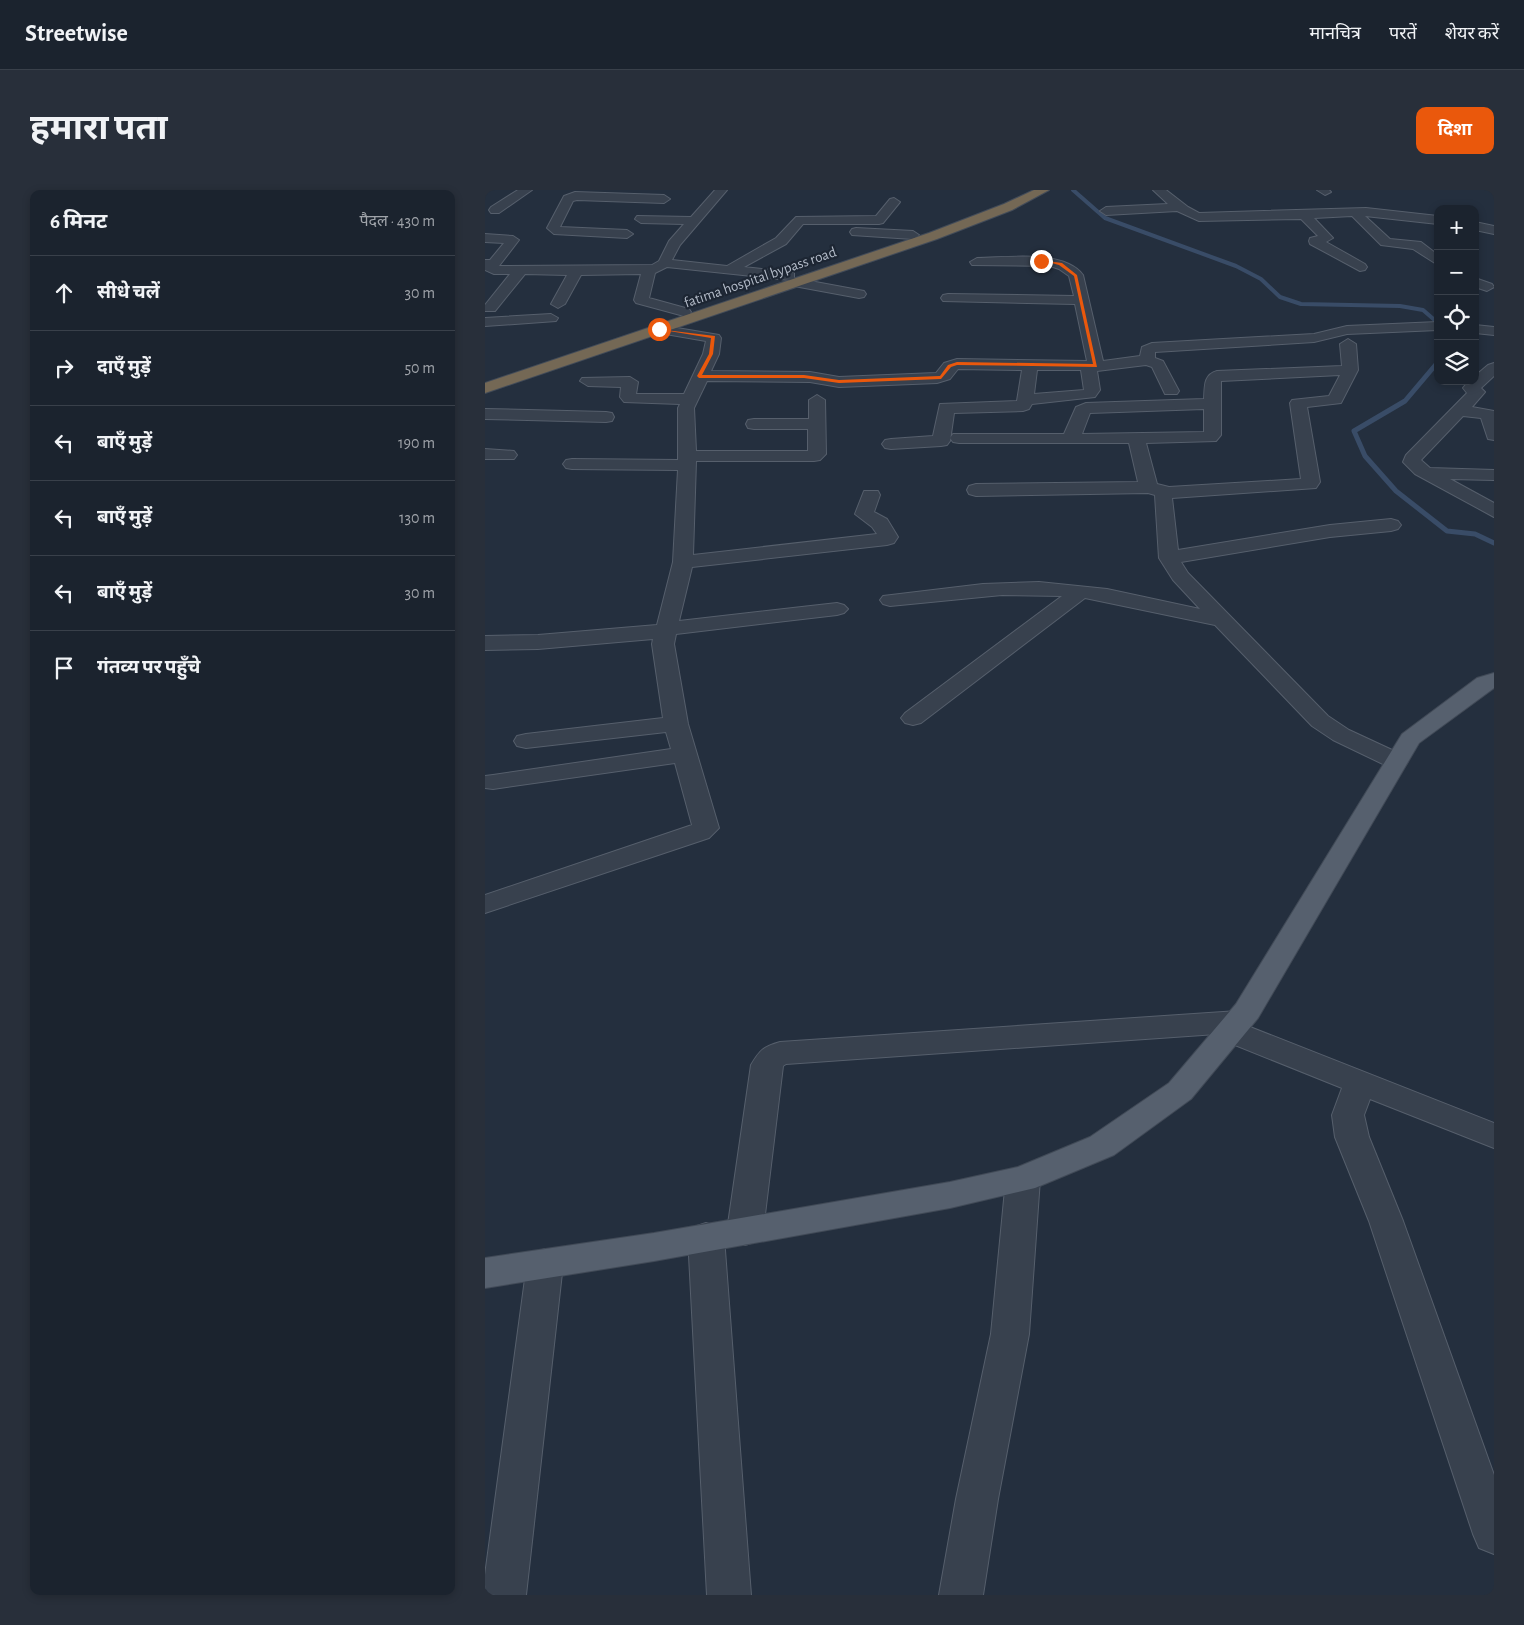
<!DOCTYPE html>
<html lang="hi">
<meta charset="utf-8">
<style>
:root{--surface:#1b232e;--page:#282f3a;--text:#f1f3f6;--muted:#a0a4aa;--line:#39404a;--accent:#ea580c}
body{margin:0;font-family:"Alegreya Sans","Noto Sans Devanagari",sans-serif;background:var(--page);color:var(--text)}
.controls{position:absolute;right:15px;top:15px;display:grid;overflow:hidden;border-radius:10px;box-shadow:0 2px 8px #0003}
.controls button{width:45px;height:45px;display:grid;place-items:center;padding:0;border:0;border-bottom:1px solid var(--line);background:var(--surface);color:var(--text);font:25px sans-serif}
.stop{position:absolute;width:15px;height:15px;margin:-11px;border:4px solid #ea580c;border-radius:50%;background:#fff}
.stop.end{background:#ea580c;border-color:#fff;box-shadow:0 1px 5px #0008}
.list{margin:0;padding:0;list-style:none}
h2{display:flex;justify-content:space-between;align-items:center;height:65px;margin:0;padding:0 20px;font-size:21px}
h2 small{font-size:16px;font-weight:400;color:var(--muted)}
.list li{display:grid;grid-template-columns:32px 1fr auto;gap:15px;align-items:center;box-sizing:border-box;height:75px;padding:0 20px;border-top:1px solid var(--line)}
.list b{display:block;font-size:19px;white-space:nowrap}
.list em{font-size:16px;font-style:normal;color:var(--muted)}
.icon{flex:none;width:28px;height:28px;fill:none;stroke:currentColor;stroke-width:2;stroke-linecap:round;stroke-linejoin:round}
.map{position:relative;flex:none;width:1009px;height:1405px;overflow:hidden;border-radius:10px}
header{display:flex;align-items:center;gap:30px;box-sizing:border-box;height:70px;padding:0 25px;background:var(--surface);border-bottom:1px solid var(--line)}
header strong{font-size:24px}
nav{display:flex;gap:28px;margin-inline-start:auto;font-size:18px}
.intro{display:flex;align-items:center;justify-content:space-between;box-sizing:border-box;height:120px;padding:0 30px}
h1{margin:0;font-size:35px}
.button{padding:12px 22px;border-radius:10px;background:var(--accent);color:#fff;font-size:18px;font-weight:700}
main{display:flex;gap:30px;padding:0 30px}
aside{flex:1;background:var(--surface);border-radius:10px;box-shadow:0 2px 8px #0003}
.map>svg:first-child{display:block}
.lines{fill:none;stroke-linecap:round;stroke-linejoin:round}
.stream-far1{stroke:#394c67;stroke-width:4}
.stream{stroke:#394c67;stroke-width:5}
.minor-casing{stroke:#565f6c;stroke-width:2}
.major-casing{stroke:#414a57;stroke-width:2}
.highway-casing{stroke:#434c59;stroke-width:2}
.minor{fill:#38414e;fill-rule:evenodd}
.major{fill:#56606e;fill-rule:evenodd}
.highway{fill:#746855;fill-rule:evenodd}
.route{fill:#ea580c}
.labels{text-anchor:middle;stroke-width:4.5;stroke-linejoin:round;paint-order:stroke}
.far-street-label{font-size:15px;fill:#b4bcc9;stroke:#1d2633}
</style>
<header>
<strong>Streetwise</strong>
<nav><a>मानचित्र</a><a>परतें</a><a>शेयर करें</a></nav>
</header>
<div class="intro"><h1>हमारा पता</h1><a class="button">दिशा</a></div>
<main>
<aside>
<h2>6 मिनट<small>पैदल · 430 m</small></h2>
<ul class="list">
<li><svg class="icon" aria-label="ahead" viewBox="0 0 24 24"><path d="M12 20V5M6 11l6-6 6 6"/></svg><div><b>सीधे चलें</b></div><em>30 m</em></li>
<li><svg class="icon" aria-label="right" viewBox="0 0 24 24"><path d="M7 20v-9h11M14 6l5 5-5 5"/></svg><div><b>दाएँ मुड़ें</b></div><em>50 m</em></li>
<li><svg class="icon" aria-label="left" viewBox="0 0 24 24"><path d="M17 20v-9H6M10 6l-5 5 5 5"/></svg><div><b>बाएँ मुड़ें</b></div><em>190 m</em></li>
<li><svg class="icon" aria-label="left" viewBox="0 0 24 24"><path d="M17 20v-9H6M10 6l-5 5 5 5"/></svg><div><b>बाएँ मुड़ें</b></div><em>130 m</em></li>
<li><svg class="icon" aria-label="left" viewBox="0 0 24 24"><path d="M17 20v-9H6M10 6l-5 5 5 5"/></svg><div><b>बाएँ मुड़ें</b></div><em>30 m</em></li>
<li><svg class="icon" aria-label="arrive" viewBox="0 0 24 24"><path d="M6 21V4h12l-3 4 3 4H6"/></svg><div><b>गंतव्य पर पहुँचे</b></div></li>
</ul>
</aside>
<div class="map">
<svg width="1009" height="1405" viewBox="0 0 1009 1405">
<rect width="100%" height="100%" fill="#242f3e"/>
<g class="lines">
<path class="stream-far1" d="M 588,0 L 620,28 L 751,76 L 776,89 L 795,107 L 816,114 L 915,116 L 938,120 L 953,133"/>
<path class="stream" d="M 953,172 L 920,211 L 869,241 L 880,266 L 911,301 L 962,341 L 990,344 L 1009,353"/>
<defs>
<path id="minor" d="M 33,0 L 47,0 L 14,23 L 6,23 L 4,20 L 6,17 Z
M 230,0 L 242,0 L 195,55 L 187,70 L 242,76 L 291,48 L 311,27 L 391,26 L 405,9 L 409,8 L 415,12 L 398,33 L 394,34 L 318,34 L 301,54 L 259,77 L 304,82 L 309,83 L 309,88 L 379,101 L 381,104 L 379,107 L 374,108 L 309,96 L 304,95 L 304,90 L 182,77 L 170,83 L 164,108 L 204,119 L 206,122 L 204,125 L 199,126 L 151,113 L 149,110 L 156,84 L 96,85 L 80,114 L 73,118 L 66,114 L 82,85 L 40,84 L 10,121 L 0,121 L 0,115 L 25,84 L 9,84 L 0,80 L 0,70 L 5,70 L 19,53 L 0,52 L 0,44 L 28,46 L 34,50 L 14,76 L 167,75 L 174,71 L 184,51 L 199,34 L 156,33 L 150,29 L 152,26 L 206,27 Z
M 668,0 L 681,0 L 703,17 L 714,23 L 881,18 L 953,26 L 953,34 L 880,26 L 905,49 L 936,52 L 953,65 L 953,75 L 928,59 L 896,55 L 867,26 L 829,28 L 848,48 L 841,52 L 880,74 L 882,77 L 880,80 L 875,81 L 825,54 L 824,51 L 825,48 L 833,46 L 816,29 L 714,31 L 692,21 L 621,25 L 615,21 L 621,17 L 683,14 Z
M 832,0 L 844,0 L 846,2 L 840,5 Z
M 90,2 L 179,5 L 185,9 L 179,13 L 92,10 L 88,11 L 75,37 L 142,40 L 148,44 L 142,48 L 69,44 L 62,38 L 79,6 Z
M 990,32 L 1009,36 L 1009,44 L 990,40 Z
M 371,38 L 428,41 L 434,45 L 428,49 L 367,45 L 365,42 L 367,39 Z
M 492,68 C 521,68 579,59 598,85 L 618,171 L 655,166 L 657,157 L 667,153 L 829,144 L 862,136 L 953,132 L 953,140 L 862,144 L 829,152 L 670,162 L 670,168 L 678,171 L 694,201 L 692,204 L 680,204 L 667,177 L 661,175 L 612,181 L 615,200 L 610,207 L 547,214 L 544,219 L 538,221 L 469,223 L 465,251 L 462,255 L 456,256 L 406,259 L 400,258 L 397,254 L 400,250 L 406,249 L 448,246 L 455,214 L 532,211 L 537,180 L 473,179 L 465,189 L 452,193 L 354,197 L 325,192 L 222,191 L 209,218 L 211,261 L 323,261 L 323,239 L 269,239 L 263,238 L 261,234 L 263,230 L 269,229 L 324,229 L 324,210 L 332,205 L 340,210 L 341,264 L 335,270 L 329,271 L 211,271 L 208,365 L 392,344 L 387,337 L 370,324 L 379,301 L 393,301 L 395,305 L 389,322 L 402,329 L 413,347 L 409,353 L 402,355 L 207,377 L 194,431 L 352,413 L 359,415 L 363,419 L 359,423 L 352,425 L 191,444 L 189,454 L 203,534 L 234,638 L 224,648 L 0,723 L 0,705 L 207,635 L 190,573 L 8,599 L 0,598 L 0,586 L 8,585 L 186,559 L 181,542 L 41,558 L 32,556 L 29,551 L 32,546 L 41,544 L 178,528 L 167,454 L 168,449 L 53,459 L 0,460 L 0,446 L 53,445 L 172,435 L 188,372 L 193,280 L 87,279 L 81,278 L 78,274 L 81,270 L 87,269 L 193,270 L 193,218 L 195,214 L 139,212 L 135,207 L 136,197 L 103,196 L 95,191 L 97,188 L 145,187 L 153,192 L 151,204 L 199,204 L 218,164 L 221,151 L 169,142 L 167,139 L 174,135 L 234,145 L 236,148 L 234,164 L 226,181 L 325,182 L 354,187 L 451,183 L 459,173 L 472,169 L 602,171 L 590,114 L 458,111 L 456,108 L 458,105 L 463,104 L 589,106 L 584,86 L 574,79 L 565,76 L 487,75 L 485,72 ZM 552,180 L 596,180 L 599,200 L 549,204 Z
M 990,88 L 1007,94 L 1009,97 L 1002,101 L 990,97 Z
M 66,124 L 73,128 L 71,131 L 0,136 L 0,128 Z
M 990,135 L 1009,137 L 1009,145 L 990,143 Z
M 863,149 L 871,154 L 873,180 L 856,213 L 822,217 L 835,292 L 831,298 L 687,308 L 693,360 L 845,335 L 906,329 L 913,331 L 916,335 L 913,339 L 906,341 L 845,347 L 696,372 L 703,383 L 843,526 L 864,540 L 920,566 L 923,571 L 920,576 L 911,578 L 902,576 L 848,550 L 827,536 L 730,435 L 600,408 L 436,533 L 428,535 L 420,533 L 416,528 L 420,523 L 577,406 L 517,405 L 405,416 L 398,414 L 395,410 L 398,406 L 498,394 L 554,392 L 622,399 L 715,419 L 688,390 L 674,368 L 670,305 L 663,303 L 491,306 L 484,304 L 482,300 L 484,296 L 491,294 L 653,292 L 644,253 L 474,253 L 468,252 L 465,248 L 468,244 L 579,244 L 591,217 L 601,213 L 719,209 C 720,197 718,185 732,181 L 857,176 L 855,154 ZM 855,185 L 844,206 L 807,210 L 805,213 L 816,289 L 684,297 L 672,294 L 661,253 L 731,251 L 736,245 L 736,191 ZM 719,219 L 719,242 L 597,244 L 605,223 Z
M 1009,173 L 1009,186 L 996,198 L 1000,202 L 987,217 L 1009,221 L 1009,250 L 1003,249 L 996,228 L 978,226 L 936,270 L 945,278 L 1009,280 L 1009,290 L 965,289 L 1009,313 L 1009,327 L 930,284 L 918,272 L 921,265 L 982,203 L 978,198 L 984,191 L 990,191 L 990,186 L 1003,175 Z
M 0,219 L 121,222 L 127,223 L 129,227 L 127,231 L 121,232 L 0,229 Z
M 0,259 L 29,261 L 32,265 L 29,269 L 0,269 Z
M 753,821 L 764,825 L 768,832 L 765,837 L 1009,933 L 1009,958 L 885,909 L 879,925 L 884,947 L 918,1031 L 1009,1285 L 1009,1364 L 994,1358 L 988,1344 L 884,1031 L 850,947 L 847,925 L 857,898 L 735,849 L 732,844 L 301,874 L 298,876 L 278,1041 L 272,1051 L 260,1055 L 248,1051 L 242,1041 L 266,875 C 275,860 278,857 295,852 Z
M 538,976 L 550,980 L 555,989 L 544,1144 L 513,1309 L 498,1405 L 454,1405 L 471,1309 L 506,1144 L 521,989 L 526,980 Z
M 221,1033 L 233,1037 L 239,1047 L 266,1405 L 222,1405 L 203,1047 L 209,1037 Z
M 60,1059 L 73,1064 L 78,1074 L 41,1405 L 0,1405 L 0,1385 L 42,1074 L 47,1064 Z"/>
<path id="major" d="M 1009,483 L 1009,498 L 934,553 L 773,828 L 706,909 L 629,965 L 550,998 L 465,1018 L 169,1071 L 0,1098 L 0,1068 L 169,1043 L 465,992 L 533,977 L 605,947 L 684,893 L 751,814 L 917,544 L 992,488 Z"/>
<path id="highway" d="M 549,0 L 564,0 L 527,20 L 452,49 L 0,203 L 0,193 L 444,43 L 519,14 Z"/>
</defs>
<use href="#minor" class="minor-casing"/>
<use href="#major" class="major-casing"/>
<use href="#highway" class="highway-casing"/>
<use href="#minor" class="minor"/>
<use href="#major" class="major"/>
<use href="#highway" class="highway"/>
</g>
<path class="route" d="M 555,70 L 577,73 L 592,85 L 612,177 L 472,175 L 466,177 L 456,189 L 354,193 L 319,188 L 214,188 L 212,186 L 224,164 L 226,148 L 172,139 L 230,146 L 228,164 L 217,185 L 319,185 L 354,190 L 455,186 L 463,175 L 472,172 L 608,174 L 589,86 L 574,75 Z"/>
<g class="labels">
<g class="far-street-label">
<text transform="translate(275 87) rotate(-19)" y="5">fatima hospital bypass road</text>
</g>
</g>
</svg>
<div class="controls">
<button>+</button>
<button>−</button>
<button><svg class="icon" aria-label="locate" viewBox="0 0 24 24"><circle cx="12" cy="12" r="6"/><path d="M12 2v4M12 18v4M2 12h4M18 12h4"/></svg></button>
<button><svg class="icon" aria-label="layers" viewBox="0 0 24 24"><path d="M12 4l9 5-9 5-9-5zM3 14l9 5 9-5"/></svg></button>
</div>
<div class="stop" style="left:174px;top:139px"></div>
<div class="stop end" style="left:556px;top:71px"></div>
</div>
</main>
